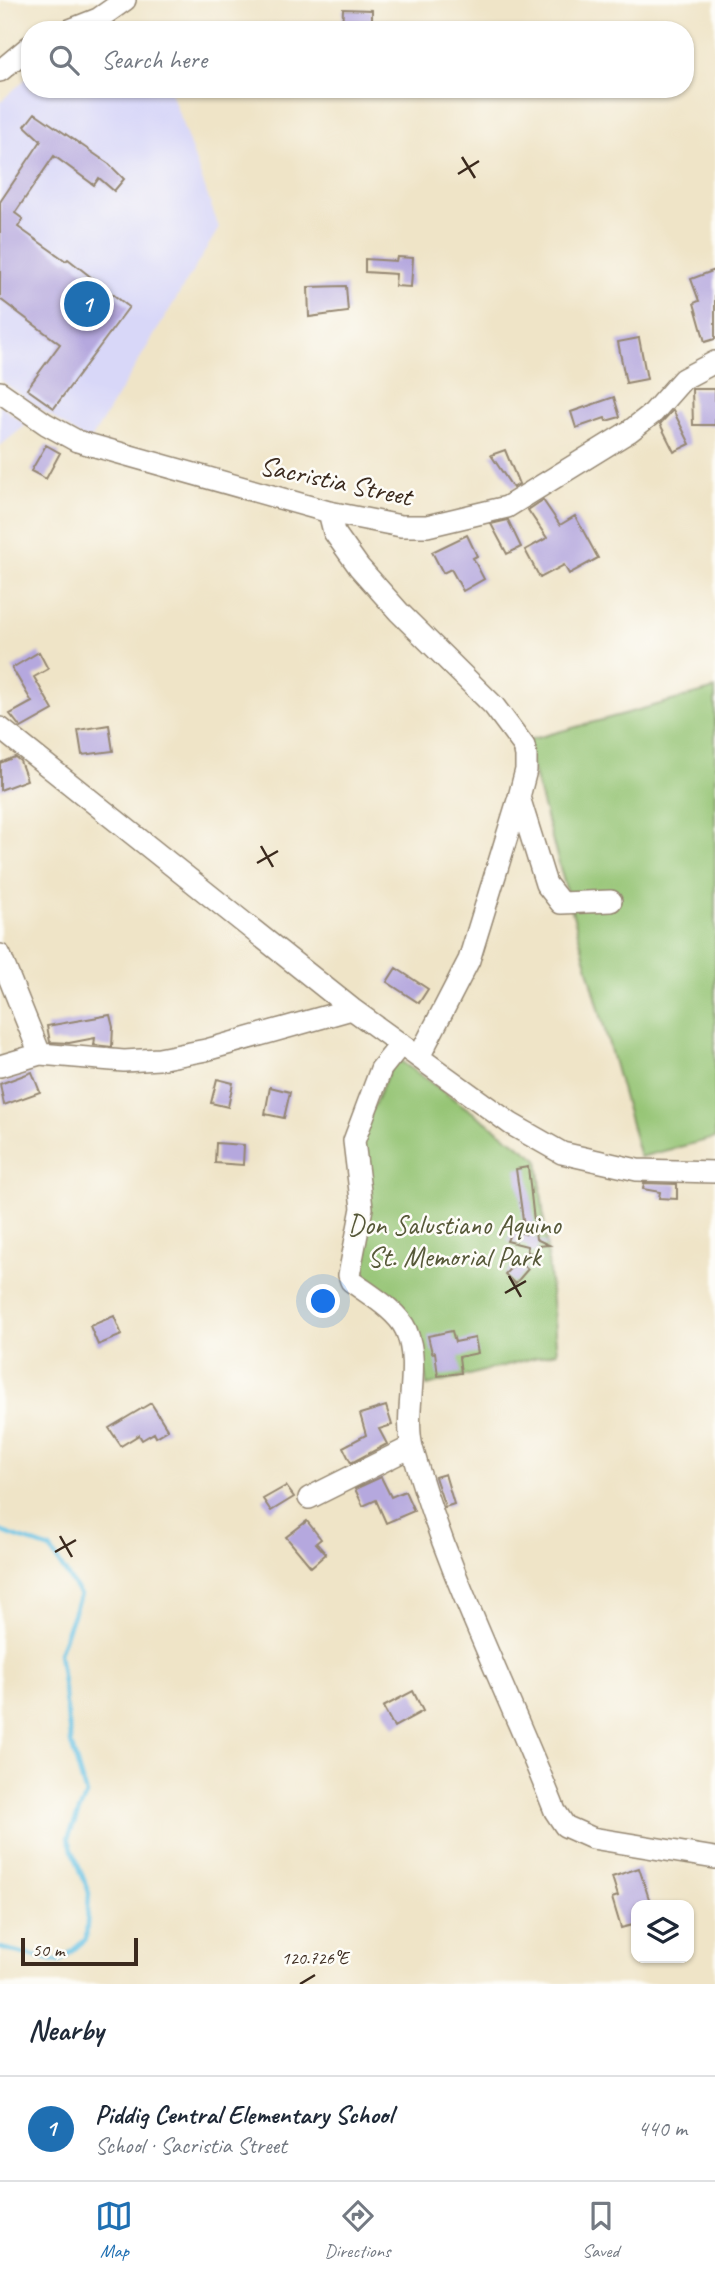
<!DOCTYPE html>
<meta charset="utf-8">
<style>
:root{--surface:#fff;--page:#f2f2f3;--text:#1f2937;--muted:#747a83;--line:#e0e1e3;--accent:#1f6fb2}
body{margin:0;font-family:Caveat,sans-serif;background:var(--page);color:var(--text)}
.controls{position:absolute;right:21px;bottom:21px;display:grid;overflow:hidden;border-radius:14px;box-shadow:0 2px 5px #0004}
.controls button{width:63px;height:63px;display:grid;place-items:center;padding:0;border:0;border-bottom:2px solid var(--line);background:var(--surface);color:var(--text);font:35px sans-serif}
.scale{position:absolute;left:21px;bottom:18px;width:117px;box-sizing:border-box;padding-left:7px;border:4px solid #3b2a1e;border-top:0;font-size:19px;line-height:24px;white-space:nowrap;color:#3b2a1e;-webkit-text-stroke:5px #fdfcf7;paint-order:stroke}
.you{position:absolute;left:324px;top:1302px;width:24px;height:24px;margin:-18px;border:5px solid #fff;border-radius:50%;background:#1a73e8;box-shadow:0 0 0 10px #1a73e833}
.badge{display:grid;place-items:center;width:46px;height:46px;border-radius:50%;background:var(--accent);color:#fff;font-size:23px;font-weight:700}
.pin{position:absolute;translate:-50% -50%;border:4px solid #fff;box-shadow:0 2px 7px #0006}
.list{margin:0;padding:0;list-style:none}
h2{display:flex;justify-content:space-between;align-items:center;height:91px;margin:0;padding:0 28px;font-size:30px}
h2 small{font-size:23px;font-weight:400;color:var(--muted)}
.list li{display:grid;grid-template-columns:46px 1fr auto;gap:21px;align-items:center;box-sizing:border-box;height:105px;padding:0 28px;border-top:2px solid var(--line)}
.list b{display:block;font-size:26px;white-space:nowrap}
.list p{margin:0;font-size:23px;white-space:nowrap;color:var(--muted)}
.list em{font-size:23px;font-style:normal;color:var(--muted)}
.icon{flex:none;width:38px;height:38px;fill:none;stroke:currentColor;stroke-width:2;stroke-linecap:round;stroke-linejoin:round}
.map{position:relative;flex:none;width:715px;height:1984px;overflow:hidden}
.search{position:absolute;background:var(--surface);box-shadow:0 2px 5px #0004;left:21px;right:21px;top:21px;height:77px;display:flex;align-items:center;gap:18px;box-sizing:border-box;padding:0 24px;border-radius:28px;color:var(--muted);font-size:26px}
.sheet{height:196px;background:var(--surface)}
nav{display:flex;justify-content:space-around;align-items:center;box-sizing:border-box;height:98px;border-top:2px solid var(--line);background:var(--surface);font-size:19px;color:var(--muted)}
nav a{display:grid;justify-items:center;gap:4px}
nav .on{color:var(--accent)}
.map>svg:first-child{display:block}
.built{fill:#d8d7f8}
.green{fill:#95c474;stroke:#687749;stroke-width:2}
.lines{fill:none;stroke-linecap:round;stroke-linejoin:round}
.stream{stroke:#65c1e3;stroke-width:4.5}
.building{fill:#b5a8de}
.minor-casing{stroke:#958772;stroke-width:24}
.minor{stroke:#fff;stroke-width:21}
.ticks{fill:none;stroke:#3b2a1e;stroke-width:2.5}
.labels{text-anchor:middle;stroke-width:5;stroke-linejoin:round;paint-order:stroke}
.street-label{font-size:28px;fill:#3b2a1e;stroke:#fdfcf7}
.park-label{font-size:28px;fill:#565838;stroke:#fdfcf7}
.ticks-label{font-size:18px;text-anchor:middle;fill:#3b2a1e;stroke:#fdfcf7;stroke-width:5;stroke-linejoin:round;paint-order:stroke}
</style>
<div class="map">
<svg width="715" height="1984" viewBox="0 0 715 1984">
<rect width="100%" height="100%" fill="#fdfcf7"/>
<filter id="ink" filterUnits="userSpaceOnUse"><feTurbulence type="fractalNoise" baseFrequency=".0143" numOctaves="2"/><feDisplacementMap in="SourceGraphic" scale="14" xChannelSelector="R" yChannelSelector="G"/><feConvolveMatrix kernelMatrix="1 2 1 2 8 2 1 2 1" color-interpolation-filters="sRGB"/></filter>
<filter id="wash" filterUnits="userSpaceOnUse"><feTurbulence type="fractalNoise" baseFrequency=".00686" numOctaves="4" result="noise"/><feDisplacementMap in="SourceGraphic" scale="28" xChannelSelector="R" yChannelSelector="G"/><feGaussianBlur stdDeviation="1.57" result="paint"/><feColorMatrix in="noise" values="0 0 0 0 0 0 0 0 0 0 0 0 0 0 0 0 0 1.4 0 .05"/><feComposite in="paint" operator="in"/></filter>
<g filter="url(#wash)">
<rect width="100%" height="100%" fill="#efe4c7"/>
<path class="built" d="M 30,75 L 30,89 L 170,89 L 219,228 L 89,443 L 0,380 L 0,102 Z
M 0,405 L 26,425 L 0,446 Z"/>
<path class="green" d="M 715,689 L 715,1138 L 640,1157 L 525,741 Z
M 395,1057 L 538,1159 L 557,1352 L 427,1386 L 418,1339 L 357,1272 L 357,1145 Z"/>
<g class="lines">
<path class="stream" d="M 0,1531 L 50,1549 L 80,1595 L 59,1653 L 71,1743 L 86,1795 L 68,1838 L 89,1893 L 86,1939 L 59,1962 L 0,1948"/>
</g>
<g id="blocks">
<path class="building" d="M 343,9 L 372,10 L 372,30 L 342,30 Z
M 35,113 L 109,164 L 124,179 L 114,191 L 99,178 L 94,185 L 54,156 L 15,213 L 23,219 L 18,227 L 66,261 L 68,259 L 129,307 L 54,408 L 27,389 L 60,344 L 0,299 L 0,202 L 41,141 L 25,126 Z
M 397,257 L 413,258 L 411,287 L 395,286 L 396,274 L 365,272 L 365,259 L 396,261 Z
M 715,270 L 715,339 L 705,342 L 694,303 L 699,301 L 691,279 Z
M 346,286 L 348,312 L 309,317 L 308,287 Z
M 639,338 L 647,379 L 626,383 L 618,342 Z
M 692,389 L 715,389 L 715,425 L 693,425 Z
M 614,397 L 620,417 L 606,421 L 605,418 L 576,428 L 571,412 Z
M 673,410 L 690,444 L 674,452 L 660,424 Z
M 46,445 L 60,453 L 46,479 L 31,471 Z
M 505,450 L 519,484 L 513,488 L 491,455 Z
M 543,500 L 560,525 L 575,516 L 598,558 L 569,574 L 564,565 L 540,578 L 525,550 L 547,538 L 528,510 Z
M 508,520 L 521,547 L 507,554 L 491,524 Z
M 467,535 L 477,556 L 473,558 L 484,579 L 463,591 L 451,569 L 443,573 L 432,552 Z
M 39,652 L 48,669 L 34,677 L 53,710 L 21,728 L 10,714 L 32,702 L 12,668 Z
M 109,725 L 113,751 L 82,755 L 78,730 Z
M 15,757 L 20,761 L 27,780 L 0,790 L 0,763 Z
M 396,968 L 428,989 L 419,1003 L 387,982 Z
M 110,1015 L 113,1027 L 112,1047 L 94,1045 L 95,1038 L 69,1043 L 50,1042 L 47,1026 Z
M 32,1072 L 40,1092 L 4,1105 L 0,1084 Z
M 217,1079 L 233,1083 L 228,1107 L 211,1103 Z
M 270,1087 L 290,1092 L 284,1118 L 265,1114 Z
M 216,1143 L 244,1145 L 243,1165 L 215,1163 Z
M 528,1167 L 536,1239 L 549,1245 L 537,1246 L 537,1252 L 528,1253 L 527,1246 L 507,1241 L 512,1229 L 525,1234 L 516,1169 Z
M 644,1183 L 677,1184 L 677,1199 L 659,1198 L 660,1192 L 643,1189 Z
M 518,1260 L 528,1269 L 515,1284 L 505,1274 Z
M 114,1316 L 122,1335 L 98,1345 L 90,1326 Z
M 452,1331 L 455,1342 L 475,1338 L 478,1353 L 459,1357 L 461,1373 L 438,1376 L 435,1352 L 432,1353 L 428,1336 Z
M 151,1403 L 168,1430 L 156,1437 L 154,1433 L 142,1440 L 139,1435 L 121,1446 L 109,1428 Z
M 386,1406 L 392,1425 L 379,1429 L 387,1444 L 351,1463 L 343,1447 L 366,1435 L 360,1414 Z
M 445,1474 L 454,1504 L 445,1507 L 435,1477 Z
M 381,1477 L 391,1497 L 405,1491 L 414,1511 L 386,1523 L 376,1500 L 363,1506 L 355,1489 Z
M 286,1486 L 294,1497 L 271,1511 L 263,1499 Z
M 307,1521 L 321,1539 L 316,1543 L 326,1554 L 311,1567 L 286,1537 Z
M 413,1691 L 423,1711 L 394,1727 L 383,1707 Z
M 639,1868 L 651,1905 L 636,1905 L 636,1924 L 621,1928 L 612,1898 L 618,1896 L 612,1877 Z"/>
</g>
</g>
<g filter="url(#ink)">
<use href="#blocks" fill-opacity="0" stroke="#958772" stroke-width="2"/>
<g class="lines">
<defs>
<path id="minor" d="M 70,30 L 98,19 L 125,0
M 0,71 L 30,46
M 0,392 L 46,424 L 77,441 L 329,512 L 401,526 L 427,526 L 507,507 L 630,431 L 653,413 L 683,379 L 715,362
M 329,512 L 334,532 L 359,567 L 399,612 L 494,706 L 524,746 L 526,756 L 526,770 L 519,797 L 469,960 L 419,1057
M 0,728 L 352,1009 L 511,1124 L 562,1153 L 637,1170 L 715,1172
M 519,797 L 546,884 L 561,903 L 611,901
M 0,955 L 40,1054
M 401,1044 L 381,1069 L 354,1141 L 362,1208 L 349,1275 L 351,1281 C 368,1294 397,1310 406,1330 C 422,1368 402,1413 413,1451 C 448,1576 508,1691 555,1811 L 565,1826 L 592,1838 L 715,1858
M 0,1066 L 40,1054 L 124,1061 L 159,1059 L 206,1050 L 352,1009
M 309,1498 L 411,1447"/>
</defs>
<use href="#minor" class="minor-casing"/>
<use href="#minor" class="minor"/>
</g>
</g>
<path class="ticks" d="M 462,157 L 475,178M 458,174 L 479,161M 261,846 L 273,867M 257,863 L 278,851M 509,1276 L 521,1297M 505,1293 L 526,1281M 60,1536 L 72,1557M 55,1552 L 76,1540M 300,1984 L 315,1975"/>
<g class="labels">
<g class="street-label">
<text transform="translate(336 480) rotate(12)" y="10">Sacristia Street</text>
</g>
<g class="park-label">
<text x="454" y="1234">Don Salustiano Aquino<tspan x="454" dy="32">St. Memorial Park</tspan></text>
</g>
</g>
<g class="ticks-label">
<text x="315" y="1964">120.726°E</text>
</g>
</svg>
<div class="controls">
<button><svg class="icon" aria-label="layers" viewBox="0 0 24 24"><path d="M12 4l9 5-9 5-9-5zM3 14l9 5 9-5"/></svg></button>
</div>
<div class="scale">50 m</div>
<div class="you"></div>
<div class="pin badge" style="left:87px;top:304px">1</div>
<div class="search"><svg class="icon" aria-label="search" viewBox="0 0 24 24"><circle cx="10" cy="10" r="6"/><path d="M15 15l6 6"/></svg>Search here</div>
</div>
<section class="sheet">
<h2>Nearby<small></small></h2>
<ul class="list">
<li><span class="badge">1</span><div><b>Piddig Central Elementary School</b><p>School · Sacristia Street</p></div><em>440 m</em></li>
</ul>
</section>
<nav>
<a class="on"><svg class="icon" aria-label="map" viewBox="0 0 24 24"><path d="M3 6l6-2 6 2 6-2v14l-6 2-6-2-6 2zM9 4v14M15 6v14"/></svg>Map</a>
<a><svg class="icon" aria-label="directions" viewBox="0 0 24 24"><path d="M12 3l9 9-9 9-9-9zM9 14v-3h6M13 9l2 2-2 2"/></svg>Directions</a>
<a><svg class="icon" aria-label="saved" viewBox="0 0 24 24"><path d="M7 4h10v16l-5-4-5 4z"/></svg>Saved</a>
</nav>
